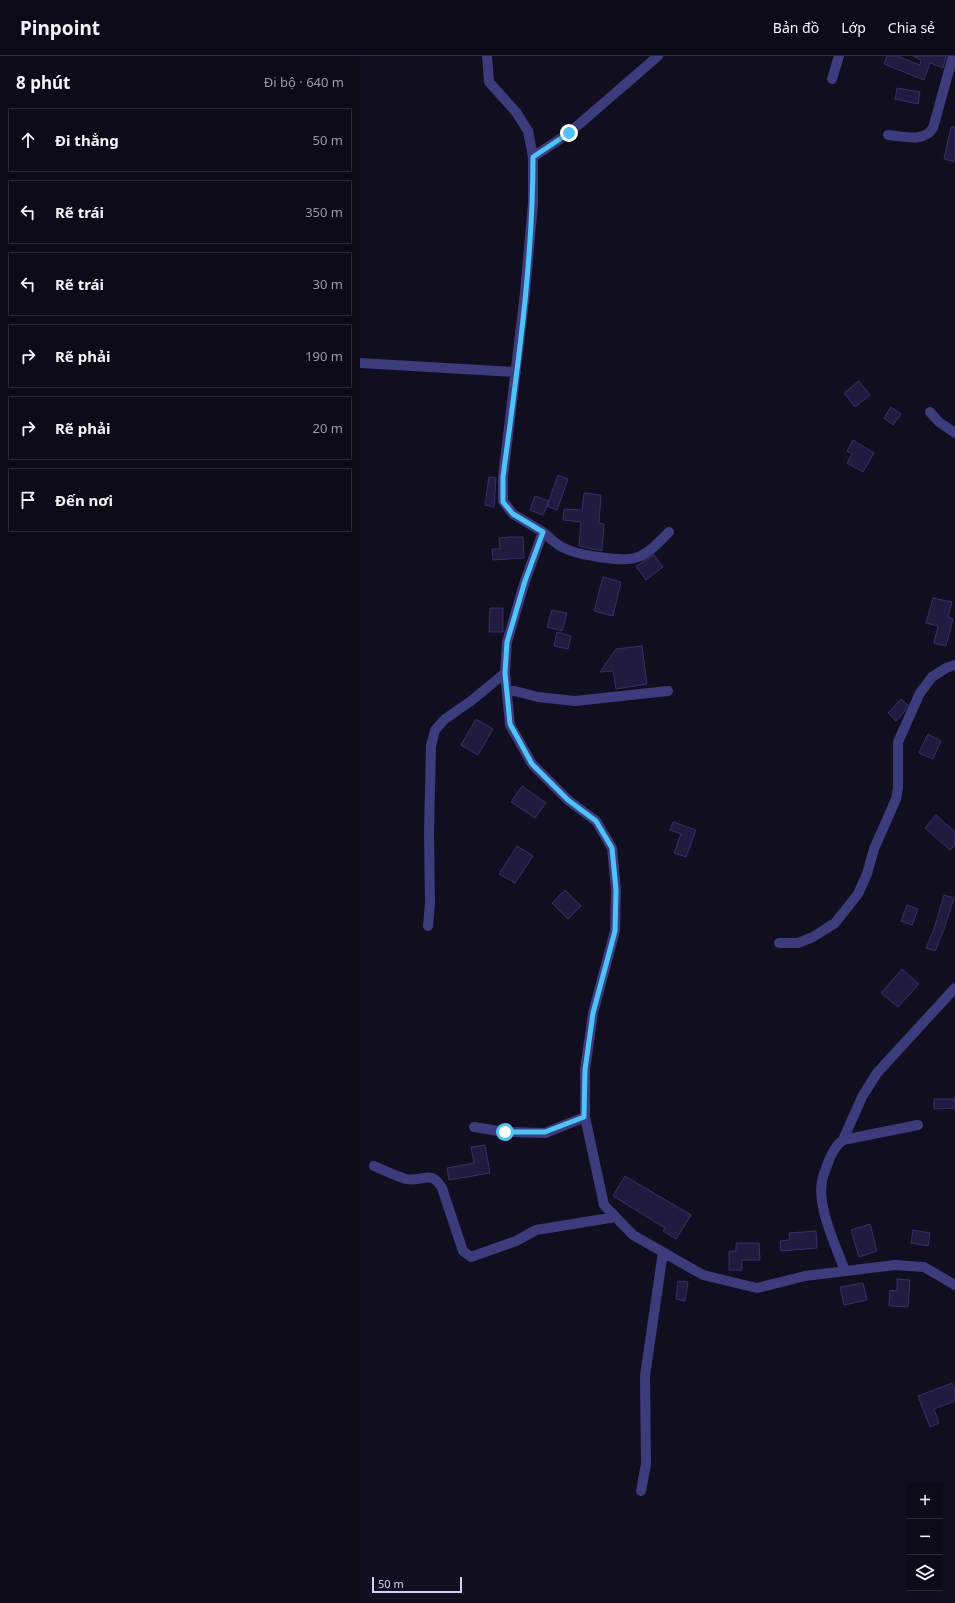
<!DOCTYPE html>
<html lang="vi">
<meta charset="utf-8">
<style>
:root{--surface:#0d0a18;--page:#1b1825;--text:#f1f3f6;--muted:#9a9aa2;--line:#2d2b37}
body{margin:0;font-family:"Noto Sans",sans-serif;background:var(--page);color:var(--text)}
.controls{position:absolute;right:12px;bottom:12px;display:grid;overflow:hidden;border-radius:0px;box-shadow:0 4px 16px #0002}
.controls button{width:36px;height:36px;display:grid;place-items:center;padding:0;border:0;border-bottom:1px solid var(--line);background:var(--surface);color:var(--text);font:20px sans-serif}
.scale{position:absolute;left:12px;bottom:10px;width:90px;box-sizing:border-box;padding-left:4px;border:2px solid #d3d0fc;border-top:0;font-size:11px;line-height:14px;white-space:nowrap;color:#d3d0fc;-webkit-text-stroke:3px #110e20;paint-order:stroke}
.stop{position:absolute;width:12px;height:12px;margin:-9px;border:3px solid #4fc3f7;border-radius:50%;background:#fff}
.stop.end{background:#4fc3f7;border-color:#fff;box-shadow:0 1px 4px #0008}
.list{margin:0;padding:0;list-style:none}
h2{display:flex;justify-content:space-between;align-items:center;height:52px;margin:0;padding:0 16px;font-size:17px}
h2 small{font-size:13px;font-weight:400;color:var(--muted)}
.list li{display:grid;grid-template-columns:26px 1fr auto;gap:12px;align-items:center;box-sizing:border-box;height:64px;margin:0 8px 8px;padding:0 8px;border:1px solid var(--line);border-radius:0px}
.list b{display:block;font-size:15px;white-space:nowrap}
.list em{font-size:13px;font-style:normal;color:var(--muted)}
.icon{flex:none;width:22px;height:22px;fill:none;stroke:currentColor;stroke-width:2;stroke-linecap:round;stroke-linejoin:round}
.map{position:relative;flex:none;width:595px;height:1547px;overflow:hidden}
header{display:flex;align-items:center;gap:24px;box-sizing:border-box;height:56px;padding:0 20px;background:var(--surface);border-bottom:1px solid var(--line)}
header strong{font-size:19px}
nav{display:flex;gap:22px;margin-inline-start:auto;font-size:14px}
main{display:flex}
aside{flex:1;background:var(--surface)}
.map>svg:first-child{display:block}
.building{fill:#211b40;stroke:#382f6a}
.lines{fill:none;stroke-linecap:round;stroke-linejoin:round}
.minor{stroke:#3c3c7c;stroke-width:10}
.route{stroke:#4fc3f7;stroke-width:5}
</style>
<header>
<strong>Pinpoint</strong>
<nav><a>Bản đồ</a><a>Lớp</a><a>Chia sẻ</a></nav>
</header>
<main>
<aside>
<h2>8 phút<small>Đi bộ · 640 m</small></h2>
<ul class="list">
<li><svg class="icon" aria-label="ahead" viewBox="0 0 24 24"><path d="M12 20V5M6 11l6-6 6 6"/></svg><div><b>Đi thẳng</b></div><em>50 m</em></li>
<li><svg class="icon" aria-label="left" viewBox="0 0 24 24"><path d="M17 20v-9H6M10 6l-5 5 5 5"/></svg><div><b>Rẽ trái</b></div><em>350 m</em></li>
<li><svg class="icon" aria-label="left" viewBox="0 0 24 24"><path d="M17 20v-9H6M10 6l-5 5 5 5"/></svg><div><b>Rẽ trái</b></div><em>30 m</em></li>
<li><svg class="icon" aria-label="right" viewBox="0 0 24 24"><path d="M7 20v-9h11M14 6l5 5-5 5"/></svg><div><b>Rẽ phải</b></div><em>190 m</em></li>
<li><svg class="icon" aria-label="right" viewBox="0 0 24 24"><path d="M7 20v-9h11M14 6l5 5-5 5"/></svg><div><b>Rẽ phải</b></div><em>20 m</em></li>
<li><svg class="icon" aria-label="arrive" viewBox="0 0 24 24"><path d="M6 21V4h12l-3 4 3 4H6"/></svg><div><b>Đến nơi</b></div></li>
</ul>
</aside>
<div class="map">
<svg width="595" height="1547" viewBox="0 0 595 1547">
<rect width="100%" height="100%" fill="#110e20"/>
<path class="building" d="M 527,0 L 537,0 L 560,9 L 561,4 L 553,0 L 586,0 L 583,12 L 570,7 L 564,24 L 524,8 Z
M 537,32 L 560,36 L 558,48 L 535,43 Z
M 591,71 L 595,71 L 595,106 L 584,103 Z
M 499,325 L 510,339 L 495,351 L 484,337 Z
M 531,351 L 541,358 L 533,369 L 524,362 Z
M 493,384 L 514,397 L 503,416 L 487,407 L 492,398 L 487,395 Z
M 198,419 L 208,423 L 197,454 L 187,450 Z
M 129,421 L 136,422 L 134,451 L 125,449 Z
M 224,437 L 241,439 L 239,467 L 244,468 L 242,495 L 219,490 L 221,466 L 203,464 L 204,453 L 222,454 Z
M 175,440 L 189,445 L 183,459 L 170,454 Z
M 150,481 L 163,481 L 164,502 L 133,504 L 132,493 L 140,493 L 139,482 Z
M 294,499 L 303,511 L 286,524 L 276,510 Z
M 243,521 L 261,526 L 253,560 L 234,555 Z
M 573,542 L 592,546 L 588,561 L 593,563 L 586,590 L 574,587 L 578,570 L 566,567 Z
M 130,552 L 143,552 L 143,576 L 129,576 Z
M 192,554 L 207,557 L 202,575 L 187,571 Z
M 197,576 L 211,580 L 208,593 L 194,590 Z
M 282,590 L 287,628 L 256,633 L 253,615 L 240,616 L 256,593 Z
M 541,643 L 548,649 L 545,655 L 536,665 L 528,657 Z
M 116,663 L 133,673 L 118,699 L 101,689 Z
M 568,678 L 581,685 L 573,703 L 559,697 Z
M 162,730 L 186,747 L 175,762 L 151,746 Z
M 576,759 L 595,776 L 595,789 L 590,794 L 565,772 Z
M 313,766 L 336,774 L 326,801 L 314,797 L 321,778 L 310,774 Z
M 157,790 L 173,800 L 155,827 L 139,818 Z
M 205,834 L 221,850 L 208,863 L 192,847 Z
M 584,839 L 594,842 L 584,873 L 575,895 L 566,892 L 574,873 Z
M 547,849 L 558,853 L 552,869 L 541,865 Z
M 542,913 L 559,928 L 538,951 L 521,937 Z
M 574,1043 L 595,1043 L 595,1052 L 574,1053 Z
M 125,1089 L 130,1117 L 89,1124 L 87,1112 L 114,1107 L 111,1091 Z
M 265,1120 L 331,1159 L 316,1183 L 303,1175 L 305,1172 L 253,1140 Z
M 510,1168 L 517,1195 L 499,1201 L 491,1174 Z
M 553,1174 L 570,1177 L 568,1190 L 551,1187 Z
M 456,1175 L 457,1192 L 421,1195 L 420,1185 L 430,1184 L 429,1177 Z
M 376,1187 L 399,1187 L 400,1204 L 382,1204 L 382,1214 L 369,1214 L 369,1195 L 376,1195 Z
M 537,1223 L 550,1224 L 548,1251 L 529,1250 L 530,1234 L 537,1235 Z
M 318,1225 L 328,1226 L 325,1245 L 316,1243 Z
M 503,1227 L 507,1244 L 484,1249 L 480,1231 Z
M 592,1327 L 595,1335 L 595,1345 L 574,1353 L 579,1367 L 570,1371 L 558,1340 Z"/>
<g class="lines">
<path class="minor" d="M 127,0 L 129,26 L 156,56 L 168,75 L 173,101 L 173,147 L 165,237 L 143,421 L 143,445 L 153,458 L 183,476 L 165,525 L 147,586 L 145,617 L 150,669 L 172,708 L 208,744 L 236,765 L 252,792 L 256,834 L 255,875 L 233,957 L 225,1014 L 225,1061 L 244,1149 L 273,1179 L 343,1219 L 397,1232 L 445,1220 L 535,1209 L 564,1211 L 595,1229
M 472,23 L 479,0
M 528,79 C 543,80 564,87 573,72 L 593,0
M 173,101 L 209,77 L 298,0
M 0,307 L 156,316
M 570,356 L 579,366 L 595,377
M 183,476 C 189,481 195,488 202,491 C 216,499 261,506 275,502 C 289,498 299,486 309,476
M 147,633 L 178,641 L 215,645 L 308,635
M 68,870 L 70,848 L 69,777 L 71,690 L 75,674 L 85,663 L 111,645 L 145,617
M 419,887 L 438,887 L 453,881 L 475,867 L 498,838 L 507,818 L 514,793 L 536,743 L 538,732 L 538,686 L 560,637 L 572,621 L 586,612 L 595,609
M 114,1071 L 145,1076 L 185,1077 L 225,1061
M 483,1084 L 502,1041 L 517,1017 L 595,932
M 14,1110 C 25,1115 36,1120 46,1123 C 62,1127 70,1112 82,1132 L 103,1195 L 111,1201 L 156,1185 L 176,1174 L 256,1161
M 485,1215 C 476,1190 457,1152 462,1125 C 463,1119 466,1113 468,1107 C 471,1098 475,1090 483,1084 L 558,1069
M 281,1435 L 286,1408 L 285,1320 L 303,1196"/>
</g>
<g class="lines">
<path class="route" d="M 145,1076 L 185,1076 L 224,1061 L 225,1014 L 233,957 L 255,875 L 256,834 L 252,792 L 236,765 L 208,744 L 172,708 L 150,668 L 145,617 L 147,586 L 165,525 L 183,476 L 153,458 L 143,446 L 143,421 C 157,315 173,208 173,101 L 209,77"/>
</g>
</svg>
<div class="controls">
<button>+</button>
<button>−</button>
<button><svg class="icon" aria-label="layers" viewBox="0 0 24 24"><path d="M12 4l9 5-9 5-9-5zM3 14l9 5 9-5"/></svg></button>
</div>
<div class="scale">50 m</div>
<div class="stop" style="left:145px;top:1076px"></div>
<div class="stop end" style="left:209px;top:77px"></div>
</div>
</main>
